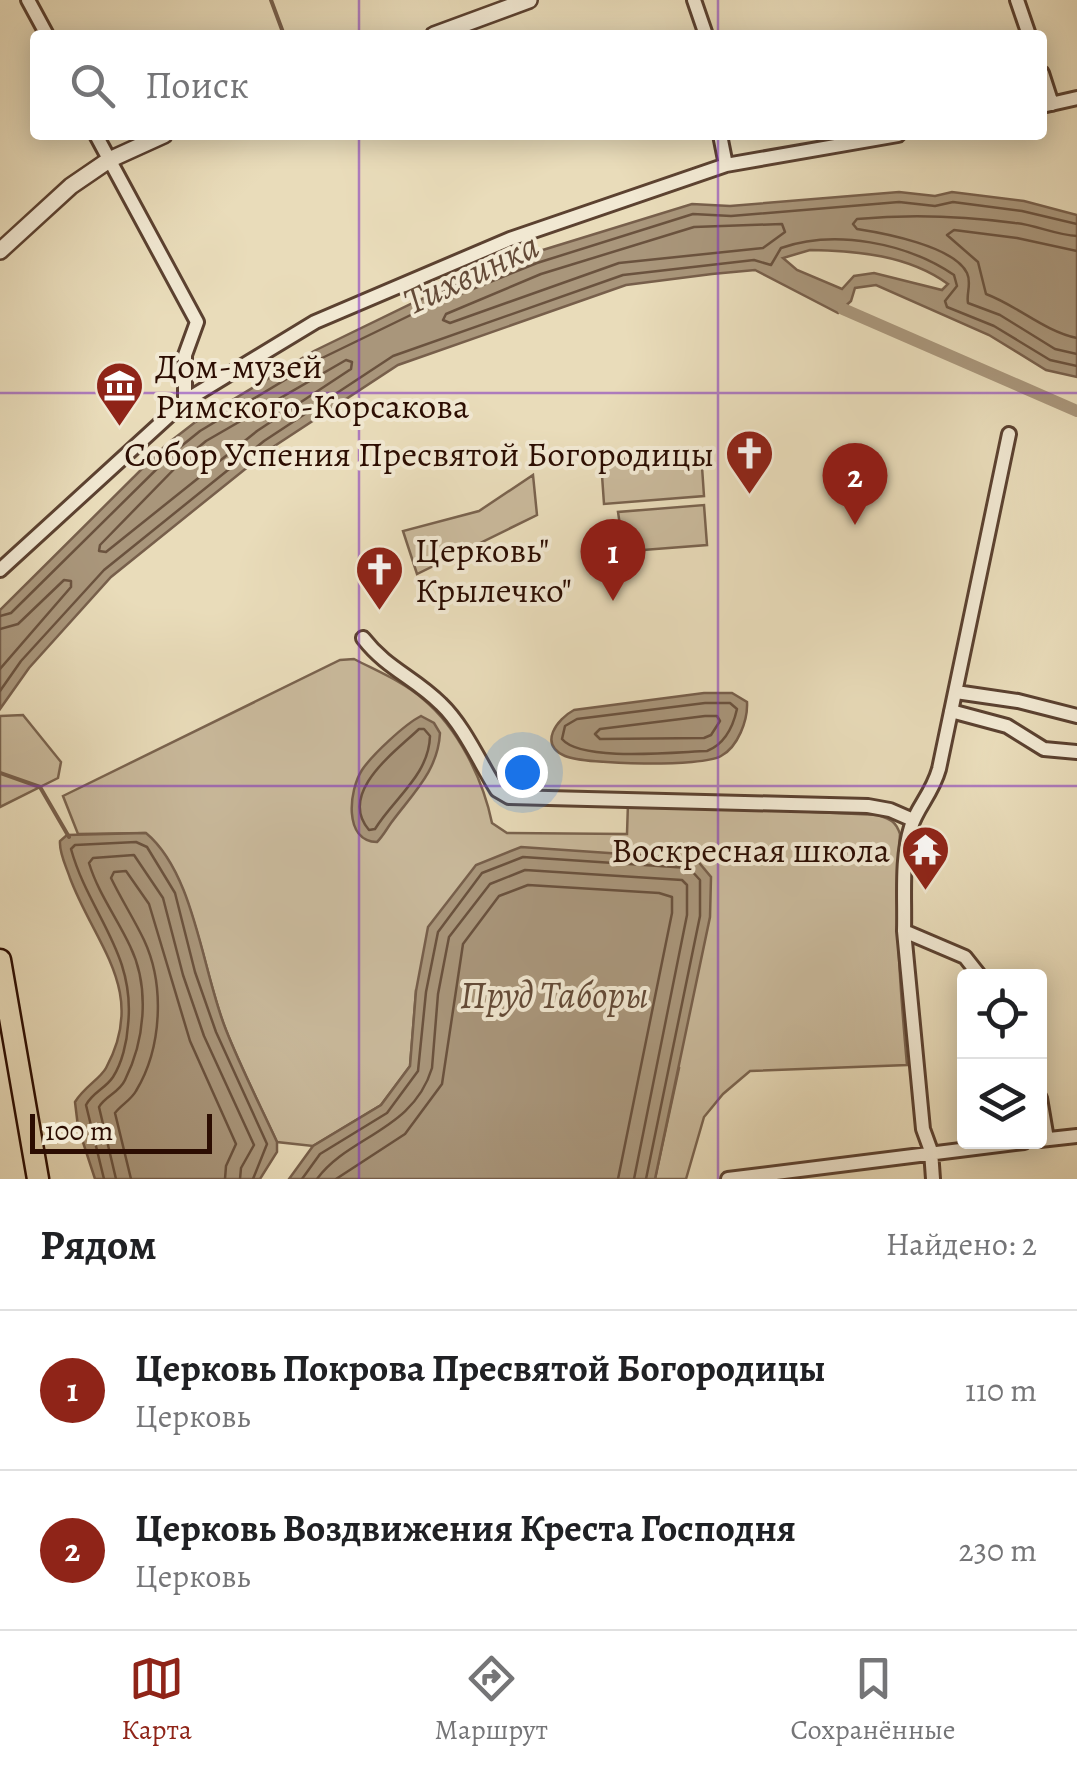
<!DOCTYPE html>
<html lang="ru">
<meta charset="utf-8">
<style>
:root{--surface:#fff;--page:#f6f6f6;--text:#202124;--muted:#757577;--line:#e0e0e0;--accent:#8f2418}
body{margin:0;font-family:Alegreya,serif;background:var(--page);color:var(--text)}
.controls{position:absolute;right:30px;bottom:30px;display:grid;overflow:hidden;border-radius:10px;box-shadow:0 5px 25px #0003}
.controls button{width:90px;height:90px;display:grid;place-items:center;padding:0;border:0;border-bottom:2px solid var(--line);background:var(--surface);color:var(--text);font:50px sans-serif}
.scale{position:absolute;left:30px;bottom:25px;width:182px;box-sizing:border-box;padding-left:10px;border:5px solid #2c0d02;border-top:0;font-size:28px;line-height:35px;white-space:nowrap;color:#2c0d02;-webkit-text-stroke:8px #f1e8d2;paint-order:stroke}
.you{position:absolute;left:522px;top:772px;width:35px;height:35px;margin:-25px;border:8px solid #fff;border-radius:50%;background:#1a73e8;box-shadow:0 0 0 15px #1a73e833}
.badge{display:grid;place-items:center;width:65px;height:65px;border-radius:50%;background:var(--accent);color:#fff;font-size:32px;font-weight:700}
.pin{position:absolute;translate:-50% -82px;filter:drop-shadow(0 2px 5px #0008)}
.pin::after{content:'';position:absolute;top:52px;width:35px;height:30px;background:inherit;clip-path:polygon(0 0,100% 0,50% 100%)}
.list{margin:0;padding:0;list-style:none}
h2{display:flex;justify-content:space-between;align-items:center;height:130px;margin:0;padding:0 40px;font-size:42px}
h2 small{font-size:32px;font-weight:400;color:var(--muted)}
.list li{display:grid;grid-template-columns:65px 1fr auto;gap:30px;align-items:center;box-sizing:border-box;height:160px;padding:0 40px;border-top:2px solid var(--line)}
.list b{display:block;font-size:38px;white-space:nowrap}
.list p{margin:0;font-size:32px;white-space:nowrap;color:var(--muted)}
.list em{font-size:32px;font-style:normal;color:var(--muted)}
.icon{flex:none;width:55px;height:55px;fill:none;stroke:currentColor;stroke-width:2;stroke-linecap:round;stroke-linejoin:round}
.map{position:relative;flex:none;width:1077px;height:1179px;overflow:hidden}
.search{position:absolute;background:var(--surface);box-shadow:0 5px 25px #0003;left:30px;right:30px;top:30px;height:110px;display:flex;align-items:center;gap:25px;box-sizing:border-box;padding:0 35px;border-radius:10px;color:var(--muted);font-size:38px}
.sheet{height:450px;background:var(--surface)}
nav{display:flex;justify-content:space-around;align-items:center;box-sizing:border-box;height:140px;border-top:2px solid var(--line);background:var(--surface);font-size:28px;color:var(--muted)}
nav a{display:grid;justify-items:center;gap:5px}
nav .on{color:var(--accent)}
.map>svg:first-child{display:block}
.green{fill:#c9b99b;stroke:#7a634e;stroke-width:2.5}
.water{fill:#a9967b;stroke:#775f4b;stroke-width:2.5;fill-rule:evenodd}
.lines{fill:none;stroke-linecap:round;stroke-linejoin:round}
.shore{stroke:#6a523e;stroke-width:2.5}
.stream{stroke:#775f4b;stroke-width:4}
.canal{stroke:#a9967b;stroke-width:12}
.minor-casing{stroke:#5b4130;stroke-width:18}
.tertiary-casing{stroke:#5b4130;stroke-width:20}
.primary-casing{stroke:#2c0d02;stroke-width:25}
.minor{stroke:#f1e8d2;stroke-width:12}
.tertiary{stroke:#f1e8d2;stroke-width:15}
.primary{stroke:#e9dcba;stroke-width:20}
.grid{fill:none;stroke:#7b2cbf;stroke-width:2.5;stroke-opacity:0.55}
.labels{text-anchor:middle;stroke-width:8;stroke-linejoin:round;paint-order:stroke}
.poi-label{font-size:35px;fill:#2c0d02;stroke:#f1e8d2;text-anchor:start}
.water-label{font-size:38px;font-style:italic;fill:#644b38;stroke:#f1e8d2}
</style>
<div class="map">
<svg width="1077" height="1179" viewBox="0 0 1077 1179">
<rect width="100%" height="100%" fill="#e9dcba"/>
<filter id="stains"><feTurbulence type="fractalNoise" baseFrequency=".002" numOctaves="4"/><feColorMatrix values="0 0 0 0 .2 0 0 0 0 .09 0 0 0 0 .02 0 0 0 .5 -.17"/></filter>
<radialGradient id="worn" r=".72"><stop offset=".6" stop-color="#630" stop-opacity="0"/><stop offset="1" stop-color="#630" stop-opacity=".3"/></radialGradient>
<path class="green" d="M 701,452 L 704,496 L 604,504 L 601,461 Z
M 533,475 L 537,515 L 417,574 L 403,531 L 479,511 Z
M 704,505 L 707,545 L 643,550 L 622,539 L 618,512 Z
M 354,659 C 377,671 404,682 423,699 C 458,728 483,779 492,823 L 507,833 L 627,834 L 628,803 L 878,815 C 890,819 896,821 900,834 C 894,913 900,987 907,1065 L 750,1071 L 723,1094 L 704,1117 L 686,1179 L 655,1179 L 679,1068 L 416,991 L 410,1066 L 381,1105 L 313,1146 L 277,1142 C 260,1105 241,1068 226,1030 C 203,973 193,871 145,833 L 78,834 L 63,796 L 340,660 Z
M 23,715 L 61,762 L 58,778 L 0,807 L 0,716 Z"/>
<path class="water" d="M 899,192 L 935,196 L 952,192 L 1024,201 L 1077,215 L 1077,377 L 1046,370 L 989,335 L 876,285 L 855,288 L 851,301 L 838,313 L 755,270 L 712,274 L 626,285 L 398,365 L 270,449 L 111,577 L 29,668 L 0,709 L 0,610 L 167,444 L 194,423 L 314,351 L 417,301 L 533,253 L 692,204 L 730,206 ZM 810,250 C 858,251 908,255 948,284 L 942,290 L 874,273 L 854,276 L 842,289 L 797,270 L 783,258 Z
M 704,693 L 732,693 L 747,702 C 748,720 738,747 721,756 C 703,767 586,765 565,756 C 538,744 557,719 574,710 Z
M 421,716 L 434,723 L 440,733 C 438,771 413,793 391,823 C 386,830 383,836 377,842 C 343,841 349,790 362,770 C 372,755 405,724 421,716 Z
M 146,833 C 195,874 202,971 226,1030 C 241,1068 260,1105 277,1142 L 277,1152 L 260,1179 L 95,1179 L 78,1127 L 75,1102 C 84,1087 100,1079 106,1068 C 148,991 95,945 70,878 C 66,866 59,853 60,841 L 67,835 Z
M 521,847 L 696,859 L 711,877 L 710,917 L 655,1179 L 289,1179 L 313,1146 L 381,1105 L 410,1066 L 416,991 L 428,927 L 476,865 Z"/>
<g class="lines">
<path class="shore" d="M 782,224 L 785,232 L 763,248 L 619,263 L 450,323 L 443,320 L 446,314 L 541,274 L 694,227 Z
M 1077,236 C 1056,235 1036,225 1015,223 C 963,216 910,214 857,219 L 853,224 L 857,229 C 883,233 954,246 967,273 C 972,283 966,294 968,303 L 1000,315 L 1055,349 L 1077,354
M 1077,251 L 1017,238 L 954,230 L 947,235 L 978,262 L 986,294 C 1018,306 1044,331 1077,338
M 346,360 L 352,362 L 351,369 L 257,431 L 106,552 L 99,551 L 100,545 L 182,461 L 206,441 Z
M 0,616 L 11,613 L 174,452 L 200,431 L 318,360 L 421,310 L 537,263 L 693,214 L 731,216 L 899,202 L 935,206 L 953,202 L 1022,211 L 1077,224
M 0,629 L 18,624 L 64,580 L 71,581 L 71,587 L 0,669
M 0,691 L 21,661 L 104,570 L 264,441 L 393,356 L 623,275 L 754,260 L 771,265 L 781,248 C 835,229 907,243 954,275 L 957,286 L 945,301 L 947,307 L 994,326 L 1050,360 L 1077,366
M 705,703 L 730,703 L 737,709 C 733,727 725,744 707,751 C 676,752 581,762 562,739 L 565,726 L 577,719 Z
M 705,716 L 717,716 L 720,721 L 711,735 L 704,738 L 600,739 L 595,734 L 600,729 Z
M 419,729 L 424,729 L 430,736 C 429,775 394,798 375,829 L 369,830 C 337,793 396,751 419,729 Z
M 104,1179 L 86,1105 C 93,1092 105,1089 113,1077 C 122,1063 127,1042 128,1025 C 136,953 89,914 71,849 L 75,845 L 136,842 L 147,847 L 175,893 L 195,972 L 216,1032 L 267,1144 L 253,1179
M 116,1179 L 99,1107 C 105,1096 119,1093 125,1080 C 145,1040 150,987 130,946 C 117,918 98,893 89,863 L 93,858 L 134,855 L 163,898 L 183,975 L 204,1036 L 254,1145 L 241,1168 L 240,1179
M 131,1179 L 115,1113 C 121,1105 131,1100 136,1091 C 162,1048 165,985 144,940 C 134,919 121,899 111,878 L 114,872 L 126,871 L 149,904 L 190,1041 L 236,1144 L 226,1166 L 225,1179
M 302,1179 L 320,1154 L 387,1113 L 418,1071 L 426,992 L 438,932 L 482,873 L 523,857 L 689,868 L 700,880 L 700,916 L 646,1179
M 317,1179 C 348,1136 413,1131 432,1068 L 438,994 L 449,937 L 490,884 L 525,870 L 682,880 L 687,885 L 687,915 L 634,1179
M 336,1179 L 405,1134 L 442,1084 L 463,944 L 499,896 L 528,885 L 659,893 L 672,897 L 672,913 L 618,1179"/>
<path class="stream" d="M 271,0 L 284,35
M 0,773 L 40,787 L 69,837"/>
<path class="canal" d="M 843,309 L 1077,411"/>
<defs>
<path id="minor" d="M 28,0 L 47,35
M 694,0 L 706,35
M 1017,0 L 1029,35
M 1042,73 L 1052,104
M 1042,106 L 1077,98
M 96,135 L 197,322 L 185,355 L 185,401
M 720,135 L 726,165
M 0,570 L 185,401 L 315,322 L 510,239 L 726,165 L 898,135
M 363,638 C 387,669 414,677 441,704 C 464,726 480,763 497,790 L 509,797 L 868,806 L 890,810 L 913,820
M 956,692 L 1018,701 L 1077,716
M 951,711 L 1007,726 L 1044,749 L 1077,752
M 904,931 L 923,1129 L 931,1151 L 933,1179
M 980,976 L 965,957 L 904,931 C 905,898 901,859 911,827 C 917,807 932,794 939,769 L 1009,434
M 1040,1098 L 1047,1139
M 1040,1140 L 1077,1136
M 728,1179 L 1024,1142"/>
<path id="tertiary" d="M 434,35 L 529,0
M 0,251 L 71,186 L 109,160 L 164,135"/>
<path id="primary" d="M 0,960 L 38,1179"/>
</defs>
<use href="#minor" class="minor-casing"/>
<use href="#tertiary" class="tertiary-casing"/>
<use href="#primary" class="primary-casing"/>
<use href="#minor" class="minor"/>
<use href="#tertiary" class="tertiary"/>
<use href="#primary" class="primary"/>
</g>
<path class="grid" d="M 359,0 L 359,35M 718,0 L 718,35M 359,135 L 359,1179M 718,135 L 718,1179M 0,393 L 1077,393M 0,786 L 1077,786"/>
<defs>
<symbol id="museum-pin" viewBox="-11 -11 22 30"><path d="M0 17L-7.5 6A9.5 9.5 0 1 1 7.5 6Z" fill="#8f2418" stroke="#f1e8d2"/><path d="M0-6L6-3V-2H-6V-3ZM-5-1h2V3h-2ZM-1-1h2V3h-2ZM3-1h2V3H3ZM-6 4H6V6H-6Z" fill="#fff"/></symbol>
<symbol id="church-pin" viewBox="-11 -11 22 30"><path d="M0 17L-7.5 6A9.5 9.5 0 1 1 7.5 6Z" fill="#8f2418" stroke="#f1e8d2"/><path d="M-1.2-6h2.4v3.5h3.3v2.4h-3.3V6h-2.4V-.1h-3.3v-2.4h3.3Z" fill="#fff"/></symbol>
<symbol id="temple-pin" viewBox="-11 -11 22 30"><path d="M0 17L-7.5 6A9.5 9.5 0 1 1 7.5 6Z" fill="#8f2418" stroke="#f1e8d2"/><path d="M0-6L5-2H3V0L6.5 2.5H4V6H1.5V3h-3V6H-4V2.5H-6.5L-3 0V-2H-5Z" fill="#fff"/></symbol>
</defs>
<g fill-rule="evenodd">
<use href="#museum-pin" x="92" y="358" width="55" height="75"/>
<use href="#church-pin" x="722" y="426" width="55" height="75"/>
<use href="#church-pin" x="352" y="542" width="55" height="75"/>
<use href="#temple-pin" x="898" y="822" width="55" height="75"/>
</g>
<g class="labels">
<g class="poi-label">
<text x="155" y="378">Дом-музей<tspan x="155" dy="40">Римского-Корсакова</tspan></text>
<text x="714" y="466" text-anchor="end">Собор Успения Пресвятой Богородицы</text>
<text x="415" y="562">Церковь"<tspan x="415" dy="40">Крылечко"</tspan></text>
<text x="890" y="862" text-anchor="end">Воскресная школа</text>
</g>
<g class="water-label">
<text transform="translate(471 273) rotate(-25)" y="13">Тихвинка</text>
<text x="554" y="1008">Пруд Таборы</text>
</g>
</g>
<rect width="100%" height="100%" filter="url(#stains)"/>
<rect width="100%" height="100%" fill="url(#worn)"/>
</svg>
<div class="controls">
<button><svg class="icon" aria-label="locate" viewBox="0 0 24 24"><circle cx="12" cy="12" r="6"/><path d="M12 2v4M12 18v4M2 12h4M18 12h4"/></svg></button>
<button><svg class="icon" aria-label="layers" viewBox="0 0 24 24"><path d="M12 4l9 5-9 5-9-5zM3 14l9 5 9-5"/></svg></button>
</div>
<div class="scale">100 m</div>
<div class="you"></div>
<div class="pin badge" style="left:613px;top:601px">1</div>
<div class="pin badge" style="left:855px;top:525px">2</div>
<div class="search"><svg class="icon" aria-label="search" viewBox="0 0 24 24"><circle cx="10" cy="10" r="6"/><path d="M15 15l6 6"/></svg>Поиск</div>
</div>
<section class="sheet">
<h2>Рядом<small>Найдено: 2</small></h2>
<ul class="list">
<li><span class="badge">1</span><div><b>Церковь Покрова Пресвятой Богородицы</b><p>Церковь</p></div><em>110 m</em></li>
<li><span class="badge">2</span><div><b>Церковь Воздвижения Креста Господня</b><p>Церковь</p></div><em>230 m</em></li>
</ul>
</section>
<nav>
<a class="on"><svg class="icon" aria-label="map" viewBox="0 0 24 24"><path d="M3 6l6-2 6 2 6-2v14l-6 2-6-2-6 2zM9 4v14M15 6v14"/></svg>Карта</a>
<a><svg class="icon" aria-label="directions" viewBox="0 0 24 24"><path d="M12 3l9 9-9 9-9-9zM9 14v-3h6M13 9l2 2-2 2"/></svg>Маршрут</a>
<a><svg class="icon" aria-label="saved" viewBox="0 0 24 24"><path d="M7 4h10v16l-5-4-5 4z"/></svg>Сохранённые</a>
</nav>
